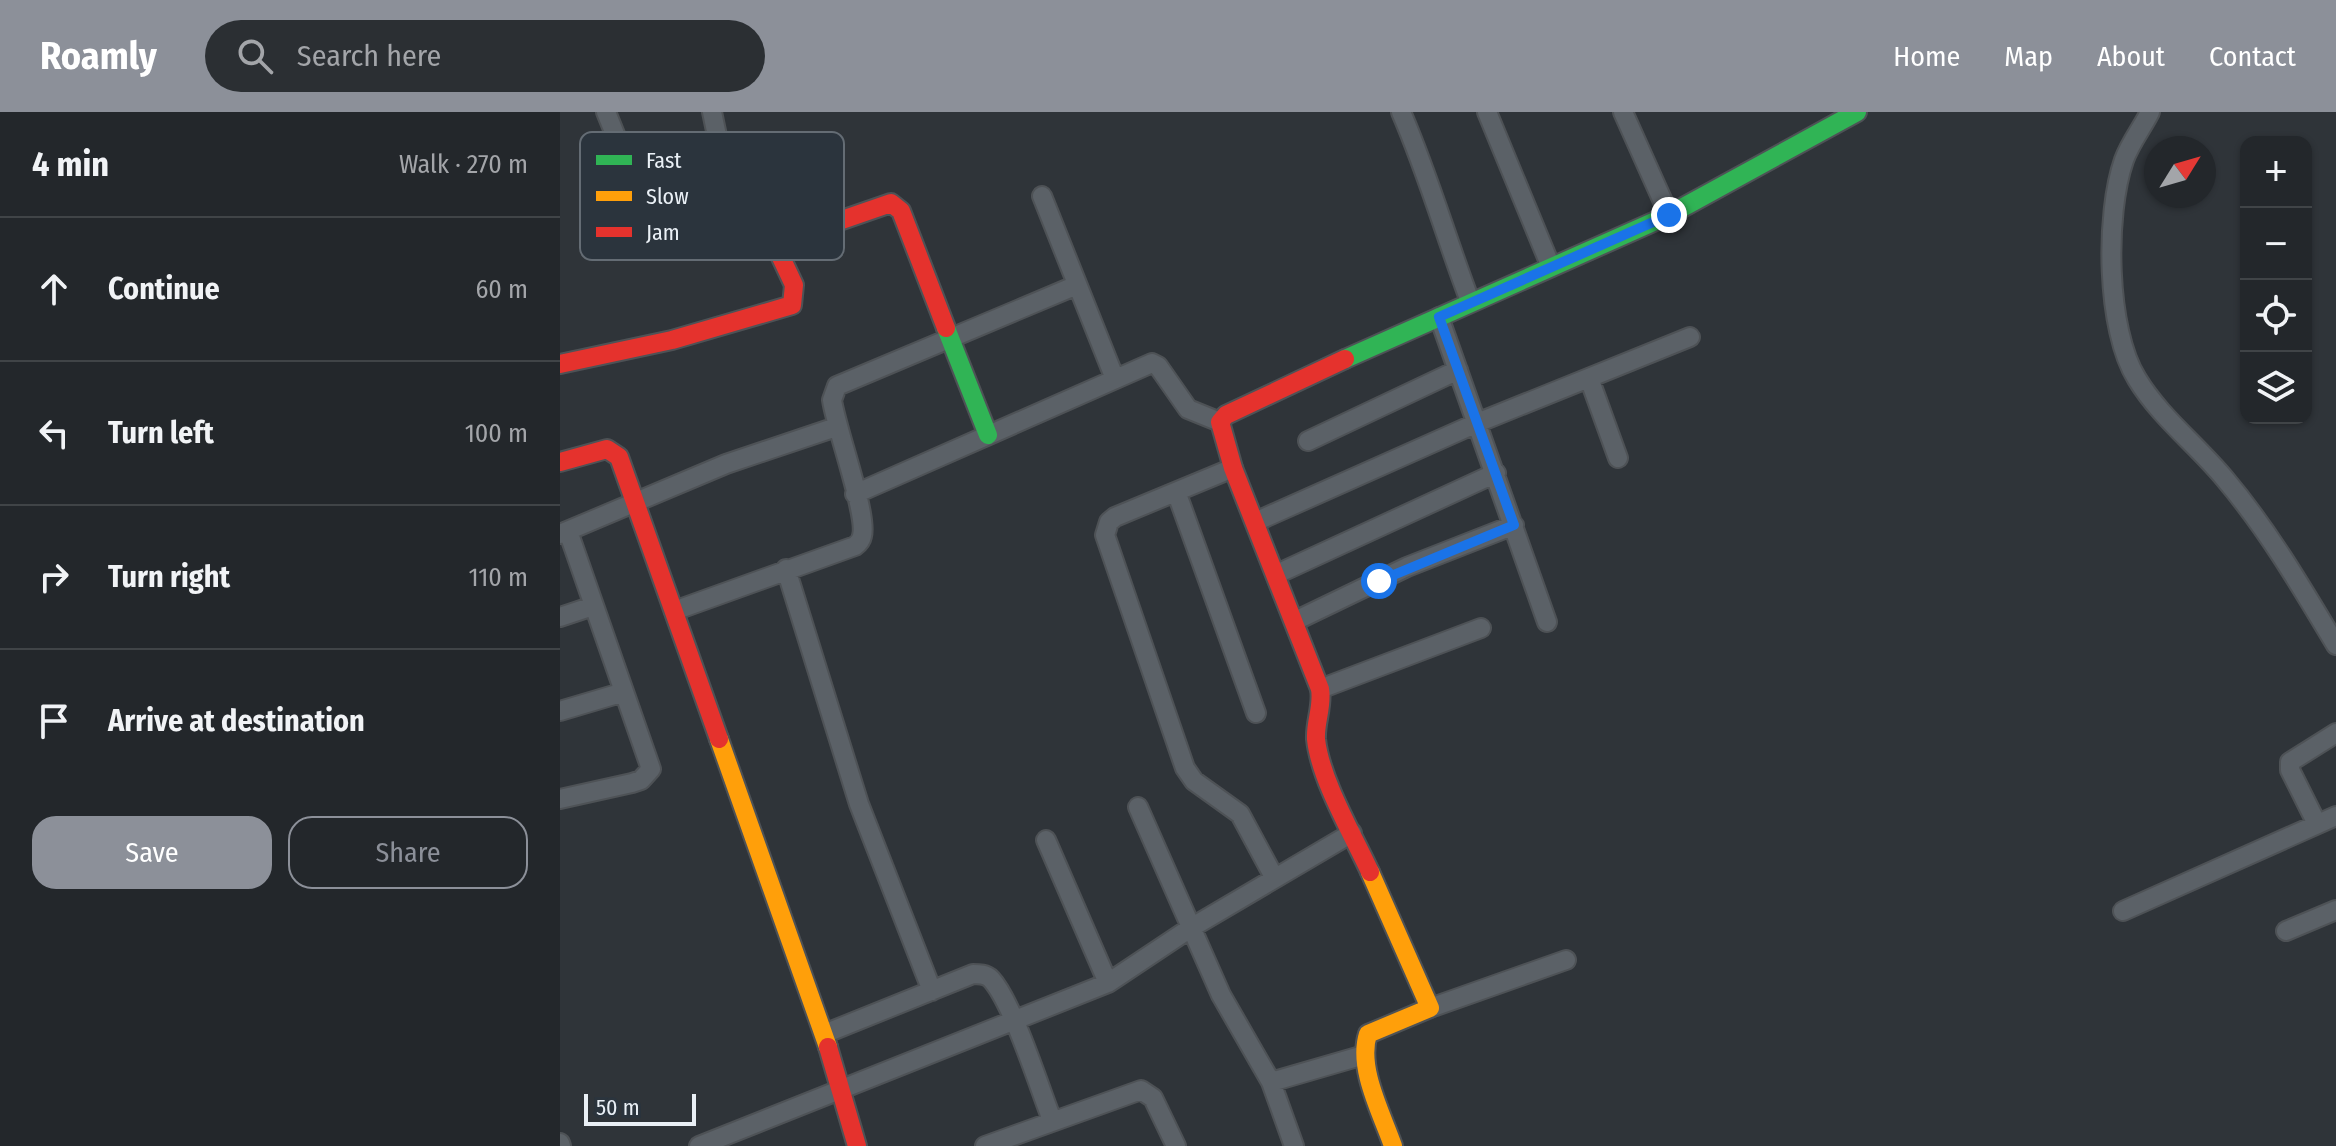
<!DOCTYPE html>
<meta charset="utf-8">
<style>
:root{--surface:#23272b;--page:#2b2f33;--text:#f1f3f6;--muted:#a3a5a9;--line:#404447;--accent:#8c9099}
body{margin:0;font-family:"Fira Sans Condensed",sans-serif;background:var(--page);color:var(--text)}
.controls{position:absolute;right:24px;top:24px;display:grid;overflow:hidden;border-radius:16px;box-shadow:0 2px 6px #0004}
.controls button{width:72px;height:72px;display:grid;place-items:center;padding:0;border:0;border-bottom:2px solid var(--line);background:var(--surface);color:var(--text);font:40px sans-serif}
.compass{position:absolute;left:1584px;top:24px;width:72px;height:72px;border-radius:50%;background:var(--surface);box-shadow:0 2px 6px #0004;rotate:53deg}
.scale{position:absolute;left:24px;bottom:20px;width:112px;box-sizing:border-box;padding-left:8px;border:4px solid #eaf0f6;border-top:0;font-size:22px;line-height:28px;white-space:nowrap;color:#eaf0f6;-webkit-text-stroke:6px #2b343d;paint-order:stroke}
.stop{position:absolute;width:24px;height:24px;margin:-18px;border:6px solid #1a73e8;border-radius:50%;background:#fff}
.stop.end{background:#1a73e8;border-color:#fff;box-shadow:0 2px 8px #0008}
.list{margin:0;padding:0;list-style:none}
h2{display:flex;justify-content:space-between;align-items:center;height:104px;margin:0;padding:0 32px;font-size:34px}
h2 small{font-size:26px;font-weight:400;color:var(--muted)}
.list li{display:grid;grid-template-columns:52px 1fr auto;gap:24px;align-items:center;box-sizing:border-box;height:144px;padding:0 32px;border-top:2px solid var(--line)}
.list b{display:block;font-size:30px;white-space:nowrap}
.list em{font-size:26px;font-style:normal;color:var(--muted)}
.actions{display:flex;gap:16px;padding:24px 32px}
.actions a{flex:1;padding:18px 0;border:2px solid var(--accent);border-radius:24px;text-align:center;font-size:28px;color:var(--accent)}
.actions .main{background:var(--accent);color:#fff}
.icon{flex:none;width:44px;height:44px;fill:none;stroke:currentColor;stroke-width:2;stroke-linecap:round;stroke-linejoin:round}
.map{position:relative;flex:none;width:1776px;height:1034px;overflow:hidden}
header{display:flex;align-items:center;gap:48px;box-sizing:border-box;height:112px;padding:0 40px;background:var(--accent);color:#fff}
header strong{font-size:38px}
nav{display:flex;gap:44px;margin-inline-start:auto;font-size:28px}
.search{width:560px;height:72px;background:var(--page);display:flex;align-items:center;gap:20px;box-sizing:border-box;padding:0 28px;border-radius:44px;color:var(--muted);font-size:30px}
main{display:flex}
aside{flex:1;background:var(--surface)}
.map>svg:first-child{display:block}
.lines{fill:none;stroke-linecap:round;stroke-linejoin:round}
.street-casing{stroke:#4e5256;stroke-width:22}
.fast-casing{stroke:#4e5256;stroke-width:22}
.slow-casing{stroke:#4e5256;stroke-width:22}
.jam-casing{stroke:#4e5256;stroke-width:22}
.street{stroke:#5b6167;stroke-width:18}
.fast{stroke:#30b455;stroke-width:18}
.slow{stroke:#ff9f0a;stroke-width:18}
.jam{stroke:#e5322d;stroke-width:18}
.route{stroke:#1a73e8;stroke-width:10}
.key{fill:#2b343d;stroke:#646c74;stroke-width:2}
.key-label{font-size:22px;fill:#eaf0f6}
</style>
<header>
<strong>Roamly</strong>
<div class="search"><svg class="icon" aria-label="search" viewBox="0 0 24 24"><circle cx="10" cy="10" r="6"/><path d="M15 15l6 6"/></svg>Search here</div>
<nav><a>Home</a><a>Map</a><a>About</a><a>Contact</a></nav>
</header>
<main>
<aside>
<h2>4 min<small>Walk · 270 m</small></h2>
<ul class="list">
<li><svg class="icon" aria-label="ahead" viewBox="0 0 24 24"><path d="M12 20V5M6 11l6-6 6 6"/></svg><div><b>Continue</b></div><em>60 m</em></li>
<li><svg class="icon" aria-label="left" viewBox="0 0 24 24"><path d="M17 20v-9H6M10 6l-5 5 5 5"/></svg><div><b>Turn left</b></div><em>100 m</em></li>
<li><svg class="icon" aria-label="right" viewBox="0 0 24 24"><path d="M7 20v-9h11M14 6l5 5-5 5"/></svg><div><b>Turn right</b></div><em>110 m</em></li>
<li><svg class="icon" aria-label="arrive" viewBox="0 0 24 24"><path d="M6 21V4h12l-3 4 3 4H6"/></svg><div><b>Arrive at destination</b></div></li>
</ul>
<div class="actions"><a class="main">Save</a><a>Share</a></div>
</aside>
<div class="map">
<svg width="1776" height="1034" viewBox="0 0 1776 1034">
<rect width="100%" height="100%" fill="#2f3439"/>
<g class="lines">
<defs>
<path id="street" d="M 46,0 L 65,47
M 152,0 L 164,57
M 841,0 C 868,62 886,126 910,189
M 927,0 L 991,155
M 1063,0 L 1109,103
M 1590,0 C 1582,16 1570,31 1564,48 C 1545,102 1546,218 1577,267 C 1600,305 1637,333 1665,367 C 1708,418 1742,476 1776,533
M 482,84 L 555,267
M 879,205 L 987,510
M 1029,266 L 1058,346
M 748,329 L 898,258
M 673,356 L 555,405 L 549,410 L 545,423 L 625,656 L 634,669 L 680,702 L 714,765
M 295,382 L 592,251 L 598,254 L 628,297 L 660,310
M 617,382 L 696,601
M 695,410 L 917,311 L 1130,225
M 0,422 L 166,352 L 276,315
M 226,457 L 299,692 L 372,879
M 717,462 L 936,361
M 114,499 L 295,434 C 299,431 301,429 302,424 C 308,403 276,317 272,288 L 277,274 L 517,173
M 0,505 L 33,494
M 735,509 L 847,455 L 954,413
M 760,577 L 921,516
M 0,599 L 64,580
M 0,687 L 72,671 L 81,668 L 91,657 L 8,419
M 578,695 L 661,883 L 711,970 L 734,1034
M 1757,712 L 1730,658 L 1730,650 L 1776,621
M 486,728 L 548,871
M 1563,799 L 1776,704
M 1726,819 L 1776,798
M 870,896 L 1006,848
M 264,922 L 413,862 C 419,862 426,862 431,867 C 453,891 479,975 492,1008
M 711,970 L 804,943
M 0,1031 L 1,1034
M 139,1034 L 548,871 L 629,817 L 792,721
M 425,1034 L 581,978 L 593,986 L 616,1034"/>
<path id="fast" d="M 386,216 L 428,323
M 785,247 L 1109,103 L 1297,0"/>
<path id="slow" d="M 159,627 L 268,935
M 810,760 L 870,896 L 808,922 C 797,956 822,1002 833,1034"/>
<path id="jam" d="M 785,247 L 666,303 L 660,310 L 673,356 L 760,577 C 763,594 755,610 756,627 C 760,667 793,723 810,760
M 0,252 L 112,228 L 232,193 L 234,173 L 219,141 L 224,128 L 331,91 L 341,99 L 386,216
M 0,350 L 47,337 L 59,345 L 159,627
M 268,935 L 297,1034"/>
</defs>
<use href="#street" class="street-casing"/>
<use href="#fast" class="fast-casing"/>
<use href="#slow" class="slow-casing"/>
<use href="#jam" class="jam-casing"/>
<use href="#street" class="street"/>
<use href="#fast" class="fast"/>
<use href="#slow" class="slow"/>
<use href="#jam" class="jam"/>
</g>
<g class="lines">
<path class="route" d="M 819,469 L 954,413 L 879,205 L 1109,103"/>
</g>
<rect x="20" y="20" width="264" height="128" rx="12" class="key"/>
<rect x="36" y="43" width="36" height="10" fill="#30b455"/>
<rect x="36" y="79" width="36" height="10" fill="#ff9f0a"/>
<rect x="36" y="115" width="36" height="10" fill="#e5322d"/>
<g class="key-label">
<text x="86" y="56">Fast</text>
<text x="86" y="92">Slow</text>
<text x="86" y="128">Jam</text>
</g>
</svg>
<div class="controls">
<button>+</button>
<button>−</button>
<button><svg class="icon" aria-label="locate" viewBox="0 0 24 24"><circle cx="12" cy="12" r="6"/><path d="M12 2v4M12 18v4M2 12h4M18 12h4"/></svg></button>
<button><svg class="icon" aria-label="layers" viewBox="0 0 24 24"><path d="M12 4l9 5-9 5-9-5zM3 14l9 5 9-5"/></svg></button>
</div>
<svg class="compass" viewBox="-18 -18 36 36"><path d="M0-13l5 13h-10z" fill="#e53935"/><path d="M0 13l5-13h-10z" fill="#a3a5a9"/></svg>
<div class="scale">50 m</div>
<div class="stop" style="left:819px;top:469px"></div>
<div class="stop end" style="left:1109px;top:103px"></div>
</div>
</main>
